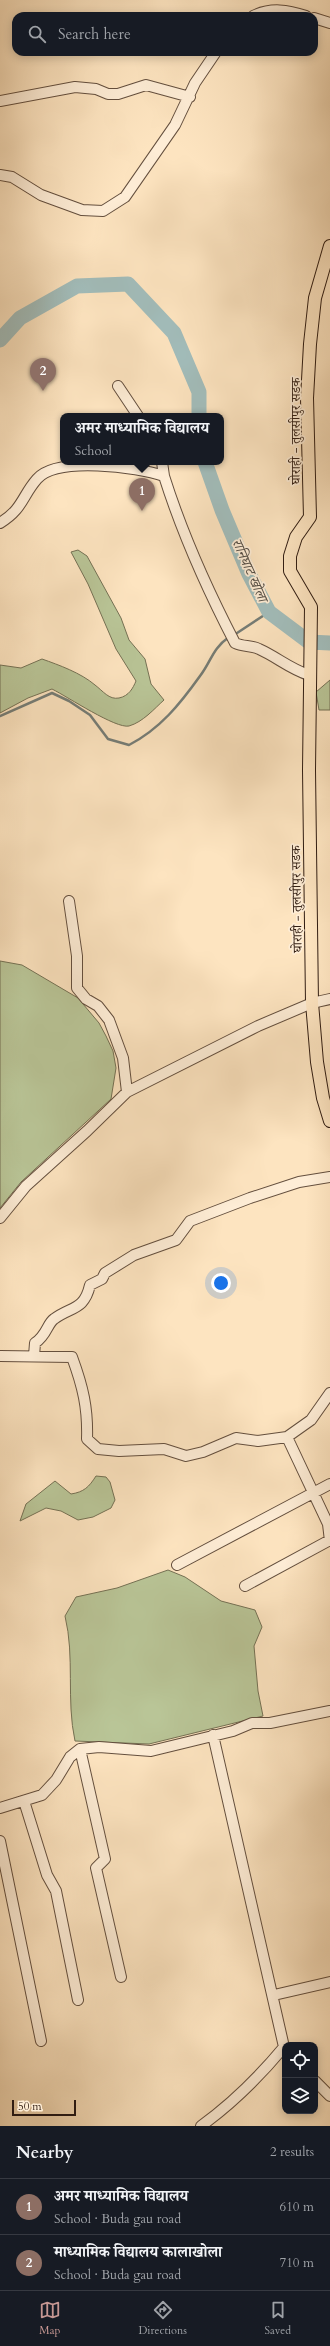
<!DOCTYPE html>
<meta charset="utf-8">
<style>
:root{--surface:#171b24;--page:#242831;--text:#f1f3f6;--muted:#9ea1a6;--line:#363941;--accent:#c59692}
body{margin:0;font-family:Cardo,"Noto Serif Devanagari",serif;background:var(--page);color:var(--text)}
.controls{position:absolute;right:12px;bottom:12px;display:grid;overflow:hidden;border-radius:8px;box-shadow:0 2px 10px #0003}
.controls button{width:36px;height:36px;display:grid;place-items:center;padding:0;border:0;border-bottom:1px solid var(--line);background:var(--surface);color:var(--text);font:20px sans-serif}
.scale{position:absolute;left:12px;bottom:10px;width:64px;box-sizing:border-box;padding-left:4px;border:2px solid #311d12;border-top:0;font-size:11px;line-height:14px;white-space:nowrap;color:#311d12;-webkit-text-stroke:3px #feedd6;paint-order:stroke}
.you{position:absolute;left:221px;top:1283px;width:14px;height:14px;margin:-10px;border:3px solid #fff;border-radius:50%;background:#1a73e8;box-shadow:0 0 0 6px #1a73e833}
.badge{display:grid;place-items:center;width:26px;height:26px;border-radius:50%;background:var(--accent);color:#fff;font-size:13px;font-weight:700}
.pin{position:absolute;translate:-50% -33px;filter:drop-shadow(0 1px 2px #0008)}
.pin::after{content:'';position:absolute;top:21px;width:14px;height:12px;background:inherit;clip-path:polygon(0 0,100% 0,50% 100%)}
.popup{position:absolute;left:60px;top:413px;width:164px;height:52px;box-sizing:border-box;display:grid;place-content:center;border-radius:8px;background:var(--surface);filter:drop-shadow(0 1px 3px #0005);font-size:13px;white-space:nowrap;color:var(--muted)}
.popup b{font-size:15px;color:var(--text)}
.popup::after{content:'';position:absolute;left:50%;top:100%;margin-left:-8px;border:8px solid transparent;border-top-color:var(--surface)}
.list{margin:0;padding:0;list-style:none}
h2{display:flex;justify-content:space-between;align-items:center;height:52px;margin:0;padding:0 16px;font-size:17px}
h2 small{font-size:13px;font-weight:400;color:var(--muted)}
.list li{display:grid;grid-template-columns:26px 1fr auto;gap:12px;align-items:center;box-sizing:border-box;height:56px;padding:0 16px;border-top:1px solid var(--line)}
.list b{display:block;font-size:15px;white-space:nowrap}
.list p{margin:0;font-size:13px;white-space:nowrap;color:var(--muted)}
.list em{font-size:13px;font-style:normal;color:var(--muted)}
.icon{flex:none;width:22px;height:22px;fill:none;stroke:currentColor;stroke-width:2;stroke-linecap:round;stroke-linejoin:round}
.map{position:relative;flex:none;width:330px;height:2126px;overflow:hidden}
.search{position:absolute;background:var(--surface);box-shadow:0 2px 10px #0003;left:12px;right:12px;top:12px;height:44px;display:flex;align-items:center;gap:10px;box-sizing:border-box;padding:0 14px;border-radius:12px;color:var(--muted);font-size:15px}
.sheet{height:164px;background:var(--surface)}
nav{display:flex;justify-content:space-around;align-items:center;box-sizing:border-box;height:56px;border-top:1px solid var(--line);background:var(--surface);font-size:11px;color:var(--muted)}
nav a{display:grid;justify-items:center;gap:2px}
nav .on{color:var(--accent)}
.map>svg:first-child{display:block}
.green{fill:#b9c597;stroke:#757154}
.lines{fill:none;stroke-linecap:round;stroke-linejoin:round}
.stream{stroke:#757d77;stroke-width:2.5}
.river{stroke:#a2bdbb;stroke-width:15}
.minor-casing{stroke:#644f3e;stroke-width:12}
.major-casing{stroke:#311d12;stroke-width:14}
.minor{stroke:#feedd6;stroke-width:10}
.major{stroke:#fde4c0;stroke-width:12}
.labels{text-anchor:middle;stroke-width:3.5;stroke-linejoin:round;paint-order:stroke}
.street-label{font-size:13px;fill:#311d12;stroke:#feedd6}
.water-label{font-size:14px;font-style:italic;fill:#534d45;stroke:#feedd6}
</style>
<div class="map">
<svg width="330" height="2126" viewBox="0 0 330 2126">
<rect width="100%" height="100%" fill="#fde4c0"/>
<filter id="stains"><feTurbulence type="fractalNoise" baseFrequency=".005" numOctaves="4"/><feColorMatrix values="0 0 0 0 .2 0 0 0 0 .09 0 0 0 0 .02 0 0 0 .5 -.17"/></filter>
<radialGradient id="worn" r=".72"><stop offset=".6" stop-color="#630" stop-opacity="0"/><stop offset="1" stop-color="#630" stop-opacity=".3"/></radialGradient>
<path class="green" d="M 78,550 L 87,556 L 93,567 L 121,618 L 129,640 L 145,659 L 151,684 L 164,700 C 154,709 143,722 129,726 C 116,729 68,697 52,689 L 28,698 L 0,713 L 0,665 L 21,668 L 42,659 C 59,665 81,673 95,685 C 103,691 109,700 119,698 C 129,696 133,688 136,681 L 116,649 L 88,584 L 71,552 Z
M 330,680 L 330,710 L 319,710 L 316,692 Z
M 0,961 L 22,965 L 78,998 L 99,1023 L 106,1036 L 113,1051 L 116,1068 L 111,1099 L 21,1182 L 0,1208 Z
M 96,1476 L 106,1477 L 110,1482 L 115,1500 L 111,1508 L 93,1517 L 78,1520 L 61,1511 L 46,1508 L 20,1521 L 26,1504 L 55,1481 L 71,1494 C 84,1492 89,1487 96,1476 Z
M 168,1570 L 185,1577 L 221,1601 L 255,1610 L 262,1627 L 254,1646 L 258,1691 L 263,1716 L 149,1744 L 75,1741 C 66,1700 75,1657 65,1616 L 76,1597 L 117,1588 Z"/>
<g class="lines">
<path class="stream" d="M 234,635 L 269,612
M 0,716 L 52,693 L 69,701 L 90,715 L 108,739 L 129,745 C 160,729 180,704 200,676 C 212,660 212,649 229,637"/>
<path class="river" d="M 0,340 L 20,318 L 77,286 L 128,284 L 174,333 L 199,392 L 199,416
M 205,462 L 222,510 L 249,574 L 269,612 L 309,642 L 330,643"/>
<defs>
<path id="minor" d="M 253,16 C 271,7 288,10 306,16
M 314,18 L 330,23
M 0,101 L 75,87 L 96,89 L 108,94 L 118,94 L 146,85 L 190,97
M 0,175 L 12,177 L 41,195 L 82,210 L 103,211 L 125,197 L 175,125 L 195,83 L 216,52
M 118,386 L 138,416
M 162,462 L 164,476
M 0,523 C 23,509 22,496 37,479 C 57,456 137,467 164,476 C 182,533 207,589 235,643 C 243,647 251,645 259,649 C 277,657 290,669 309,675
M 69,901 L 77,956 L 77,988 L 86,999 L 98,1006 L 109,1020 L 123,1058 L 127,1092
M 0,1218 L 26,1186 L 87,1131 L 127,1092 L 258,1026 L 312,1003 L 330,999
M 0,1356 L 72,1357 C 83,1387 88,1408 87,1439 L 98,1449 L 119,1451 L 164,1449 L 186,1456 L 203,1452 L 236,1438 L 258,1441 L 287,1437 L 311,1420 L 330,1393
M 34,1356 L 35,1343 C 47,1335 47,1324 54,1319 C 71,1306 84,1311 90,1285 L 102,1279 L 105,1273 L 134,1255 L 176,1240 L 190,1221 L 250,1198 L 299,1182 L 330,1177
M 287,1437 L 328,1524 L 330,1541
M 177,1565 L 330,1484
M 245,1586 L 330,1540
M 80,1749 L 105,1859 L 96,1868 L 121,1977
M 24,1801 L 47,1875 L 56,1891 L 78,2000
M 0,1808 L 42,1795 L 56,1780 L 70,1757 L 80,1749 L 99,1747 L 151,1751 L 233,1731 L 252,1723 L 270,1723 L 330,1711
M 0,1841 L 41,2041
M 274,1995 L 330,1982
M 315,2081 L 330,2096
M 201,2126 C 233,2103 259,2077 284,2047 L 213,1735"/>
<path id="major" d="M 330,246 L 315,298 L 310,344 L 307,398 L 310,517 L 296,537 L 290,556 L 290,571 L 311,607 L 309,770 L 312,1003 L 317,1062 L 323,1098 L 330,1121"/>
</defs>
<use href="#minor" class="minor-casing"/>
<use href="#major" class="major-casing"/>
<use href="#minor" class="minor"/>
<use href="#major" class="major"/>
</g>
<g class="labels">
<g class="street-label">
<text transform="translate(295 431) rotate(-90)" y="5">घोराही - तुलसीपुर सडक</text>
<text transform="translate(296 899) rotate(-91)" y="5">घोराही - तुलसीपुर सडक</text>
</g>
<g class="water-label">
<text transform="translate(250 570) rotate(66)" y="5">रानिघाट खोला</text>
</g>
</g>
<rect width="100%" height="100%" filter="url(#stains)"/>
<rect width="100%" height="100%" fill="url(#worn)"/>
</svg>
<div class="controls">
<button><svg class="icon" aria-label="locate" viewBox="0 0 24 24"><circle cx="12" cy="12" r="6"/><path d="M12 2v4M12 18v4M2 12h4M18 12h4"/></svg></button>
<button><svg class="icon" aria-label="layers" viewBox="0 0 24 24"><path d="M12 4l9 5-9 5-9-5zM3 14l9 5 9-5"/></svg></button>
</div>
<div class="scale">50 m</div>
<div class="you"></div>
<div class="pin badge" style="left:142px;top:511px;background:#8d6e63">1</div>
<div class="popup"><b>अमर माध्यामिक विद्यालय</b>School</div>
<div class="pin badge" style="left:43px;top:391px;background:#8d6e63">2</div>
<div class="search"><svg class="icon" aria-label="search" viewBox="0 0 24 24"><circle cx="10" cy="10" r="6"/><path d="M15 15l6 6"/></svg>Search here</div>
</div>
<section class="sheet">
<h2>Nearby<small>2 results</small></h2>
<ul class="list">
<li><span class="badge" style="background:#8d6e63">1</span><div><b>अमर माध्यामिक विद्यालय</b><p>School · Buda gau road</p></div><em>610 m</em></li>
<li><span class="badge" style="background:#8d6e63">2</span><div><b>माध्यामिक विद्यालय कालाखोला</b><p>School · Buda gau road</p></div><em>710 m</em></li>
</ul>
</section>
<nav>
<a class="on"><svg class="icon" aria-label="map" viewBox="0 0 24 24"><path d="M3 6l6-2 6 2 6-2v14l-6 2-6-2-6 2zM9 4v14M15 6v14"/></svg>Map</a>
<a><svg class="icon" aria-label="directions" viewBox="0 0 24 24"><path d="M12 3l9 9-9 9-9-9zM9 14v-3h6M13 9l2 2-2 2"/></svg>Directions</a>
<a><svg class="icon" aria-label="saved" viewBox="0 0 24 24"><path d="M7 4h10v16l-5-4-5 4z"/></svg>Saved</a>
</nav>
